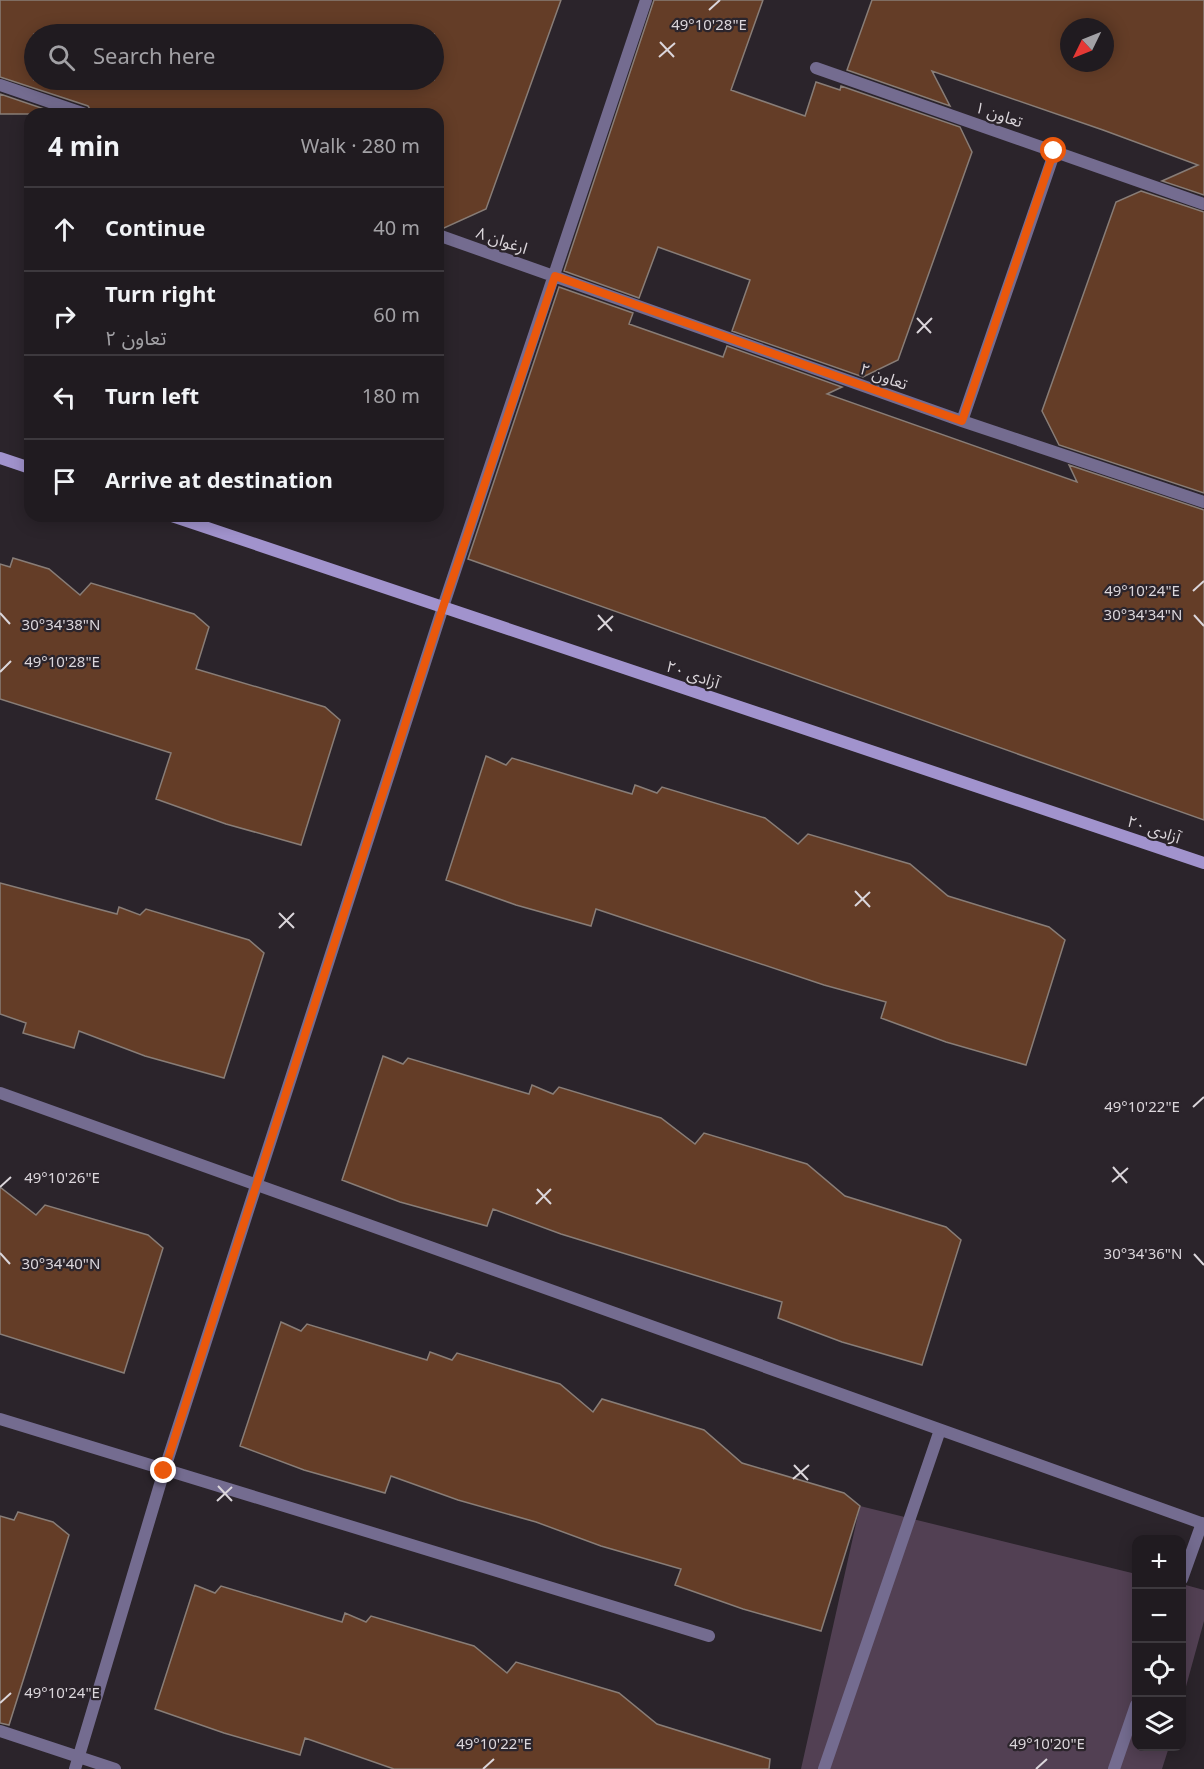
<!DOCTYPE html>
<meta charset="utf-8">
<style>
:root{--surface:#201b20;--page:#282429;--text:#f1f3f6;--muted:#a2a1a5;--line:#3d393e}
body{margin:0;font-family:Georgia,"Noto Sans Arabic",serif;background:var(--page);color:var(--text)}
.controls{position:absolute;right:18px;bottom:18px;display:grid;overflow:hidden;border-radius:12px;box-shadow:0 3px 15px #0003}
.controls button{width:54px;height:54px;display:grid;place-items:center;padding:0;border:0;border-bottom:2px solid var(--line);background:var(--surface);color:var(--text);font:30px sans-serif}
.compass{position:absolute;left:1060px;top:18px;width:54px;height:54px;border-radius:50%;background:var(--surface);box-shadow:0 3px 15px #0003;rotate:227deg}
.stop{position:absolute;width:18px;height:18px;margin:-14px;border:4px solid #ea580c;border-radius:50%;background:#fff}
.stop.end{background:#ea580c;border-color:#fff;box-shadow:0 2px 6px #0008}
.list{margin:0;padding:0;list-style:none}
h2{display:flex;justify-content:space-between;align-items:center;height:78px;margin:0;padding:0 24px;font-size:26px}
h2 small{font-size:20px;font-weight:400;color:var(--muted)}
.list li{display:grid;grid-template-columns:39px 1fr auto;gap:18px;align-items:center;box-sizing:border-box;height:84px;padding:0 24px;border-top:2px solid var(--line)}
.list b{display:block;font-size:22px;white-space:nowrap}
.list p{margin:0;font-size:20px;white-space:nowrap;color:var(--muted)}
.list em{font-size:20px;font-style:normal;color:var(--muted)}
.icon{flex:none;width:33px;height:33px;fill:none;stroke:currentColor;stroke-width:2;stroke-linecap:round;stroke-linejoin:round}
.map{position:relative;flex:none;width:1204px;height:1769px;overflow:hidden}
.search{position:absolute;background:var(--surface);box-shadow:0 3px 15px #0003;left:24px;top:24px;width:420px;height:66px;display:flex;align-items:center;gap:15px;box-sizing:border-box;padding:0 21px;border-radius:33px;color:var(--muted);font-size:22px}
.panel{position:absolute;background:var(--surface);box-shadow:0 3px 15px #0003;left:24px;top:108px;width:420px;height:414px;border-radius:18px}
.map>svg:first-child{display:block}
.green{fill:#524053}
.building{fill:#643d27;stroke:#887d77;stroke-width:1.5;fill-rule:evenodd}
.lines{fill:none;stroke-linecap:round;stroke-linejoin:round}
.street{stroke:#746c90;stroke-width:12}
.secondary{stroke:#a193cd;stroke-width:12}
.route{stroke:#ea580c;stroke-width:8}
.ticks{fill:none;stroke:#dbd6db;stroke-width:2}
.labels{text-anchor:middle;stroke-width:4.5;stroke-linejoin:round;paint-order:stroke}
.street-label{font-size:16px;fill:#dbd6db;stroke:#2b242b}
.ticks-label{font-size:15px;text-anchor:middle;fill:#dbd6db;stroke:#2b242b;stroke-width:4.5;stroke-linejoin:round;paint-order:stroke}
</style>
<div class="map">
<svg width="1204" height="1769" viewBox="0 0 1204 1769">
<rect width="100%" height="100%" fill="#2b242b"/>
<path class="green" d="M 860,1506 L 1136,1574 L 1136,1746 L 1169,1747 L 1162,1769 L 801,1769 Z
M 1182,1584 L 1204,1590 L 1204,1621 L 1182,1701 Z"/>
<path class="building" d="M 0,0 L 561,0 L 486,209 L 444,228 L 438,227 L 438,114 L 93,114 L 88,106 L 0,77 ZM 34,34 L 434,34 L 434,80 L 34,80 Z
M 654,0 L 763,0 L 731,90 L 805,116 L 816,82 L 840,90 L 841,86 L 960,127 L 972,152 L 898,360 L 863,377 L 732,331 L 750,280 L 658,247 L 639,298 L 564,271 Z
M 872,0 L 1204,0 L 1204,195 L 1162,181 L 1198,165 L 1103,130 L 932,71 L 950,106 L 847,70 ZM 1069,27 L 1105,27 L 1105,63 L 1069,63 Z
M 0,94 L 59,114 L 0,114 Z
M 1141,191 L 1204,212 L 1204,493 L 1059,445 L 1042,411 L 1116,202 Z
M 559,287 L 633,313 L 629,324 L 723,357 L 727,346 L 842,387 L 827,394 L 1077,482 L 1069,465 L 1204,510 L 1204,820 L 468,559 Z
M 13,558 L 49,569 L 80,595 L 91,583 L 194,614 L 209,627 L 196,669 L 325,707 L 340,720 L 301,845 L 226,824 L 156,799 L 171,753 L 0,699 L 0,564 L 10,567 Z
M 486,756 L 506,765 L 512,758 L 632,794 L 635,785 L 657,793 L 662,787 L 765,818 L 798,844 L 808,834 L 910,864 L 948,896 L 1049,927 L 1065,940 L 1026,1065 L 946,1042 L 881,1018 L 886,1002 L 824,985 L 596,909 L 591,926 L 516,905 L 446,880 Z
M 0,883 L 117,914 L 119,907 L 140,915 L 146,909 L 249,940 L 264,953 L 224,1078 L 145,1056 L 79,1031 L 74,1048 L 23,1033 L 26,1023 L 0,1014 Z
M 383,1056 L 403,1064 L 408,1058 L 529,1094 L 532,1085 L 553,1094 L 559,1087 L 661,1118 L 695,1144 L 704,1133 L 807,1164 L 845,1196 L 946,1227 L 961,1240 L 922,1365 L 842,1342 L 778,1318 L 782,1302 L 561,1234 L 493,1209 L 487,1226 L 400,1202 L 342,1180 Z
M 0,1187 L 36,1215 L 45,1205 L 148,1235 L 163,1248 L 124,1373 L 0,1334 Z
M 281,1322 L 301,1331 L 307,1324 L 427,1360 L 430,1352 L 452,1360 L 457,1353 L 560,1384 L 593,1412 L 602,1399 L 704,1430 L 742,1463 L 844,1493 L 860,1506 L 821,1631 L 743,1609 L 675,1585 L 681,1569 L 601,1546 L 536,1522 L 458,1500 L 391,1476 L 385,1493 L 304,1470 L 240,1446 Z
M 18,1512 L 53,1522 L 69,1535 L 9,1725 L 0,1723 L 0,1516 L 14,1520 Z
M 195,1585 L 215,1593 L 221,1586 L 342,1622 L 345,1613 L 366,1622 L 371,1616 L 474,1646 L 507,1673 L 516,1662 L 619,1693 L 657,1724 L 770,1759 L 769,1769 L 394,1769 L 305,1738 L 300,1755 L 224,1733 L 155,1709 Z"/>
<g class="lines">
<path class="street" d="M 816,68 L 1204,204
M 0,85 L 85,114
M 438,235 L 962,421 L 1204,502
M 962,421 L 1055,151
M 0,1093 L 1204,1524
M 0,1419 L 709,1636
M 1182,1579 L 1202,1523
M 0,1731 L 115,1769
M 75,1769 L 164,1471 L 443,607 L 646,0
M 824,1769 L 940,1430
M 1114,1769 L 1136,1705"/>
<path class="secondary" d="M 0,458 L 30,468
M 172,516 L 1204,863"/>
</g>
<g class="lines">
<path class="route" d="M 164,1471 L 443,607 L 555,276 L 962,421 L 1054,151"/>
</g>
<path class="ticks" d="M 709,10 L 720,0M 660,42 L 674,57M 659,57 L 675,43M 917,318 L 931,333M 917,333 L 932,318M 1193,591 L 1204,581M 0,613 L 10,624M 598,615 L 612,631M 1194,615 L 1204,626M 598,630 L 613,616M 0,672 L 11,661M 855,891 L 870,907M 855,906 L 870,892M 279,913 L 294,928M 279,928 L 294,913M 1193,1107 L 1204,1097M 1113,1167 L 1127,1183M 1112,1182 L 1128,1168M 0,1187 L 11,1177M 537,1189 L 551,1204M 536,1204 L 551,1189M 0,1253 L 10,1264M 1194,1254 L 1204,1265M 794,1465 L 808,1480M 793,1479 L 809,1465M 218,1486 L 232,1501M 217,1501 L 232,1487M 0,1703 L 11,1693M 483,1769 L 494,1759M 1036,1769 L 1047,1759"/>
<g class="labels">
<g class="street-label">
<text transform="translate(999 114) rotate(19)" y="6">تعاون ۱</text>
<text transform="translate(502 240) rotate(19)" y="6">ارغوان ۸</text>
<text transform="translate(884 376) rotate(20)" y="6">تعاون ۲</text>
<text transform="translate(693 674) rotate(19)" y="6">آزادی ۲۰</text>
<text transform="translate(1154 829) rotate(19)" y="6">آزادی ۲۰</text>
</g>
</g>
<g class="ticks-label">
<text x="709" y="30">49°10'28"E</text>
<text x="1142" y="596">49°10'24"E</text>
<text x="1143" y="620">30°34'34"N</text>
<text x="61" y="630">30°34'38"N</text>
<text x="62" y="667">49°10'28"E</text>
<text x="1142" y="1112">49°10'22"E</text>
<text x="62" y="1183">49°10'26"E</text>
<text x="1143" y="1259">30°34'36"N</text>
<text x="61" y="1269">30°34'40"N</text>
<text x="62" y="1698">49°10'24"E</text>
<text x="494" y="1749">49°10'22"E</text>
<text x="1047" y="1749">49°10'20"E</text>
</g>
</svg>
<div class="controls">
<button>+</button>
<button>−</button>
<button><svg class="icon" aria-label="locate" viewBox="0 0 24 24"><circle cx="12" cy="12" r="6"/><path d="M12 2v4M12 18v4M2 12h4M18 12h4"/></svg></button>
<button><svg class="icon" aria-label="layers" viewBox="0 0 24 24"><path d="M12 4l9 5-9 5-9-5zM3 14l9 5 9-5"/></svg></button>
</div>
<svg class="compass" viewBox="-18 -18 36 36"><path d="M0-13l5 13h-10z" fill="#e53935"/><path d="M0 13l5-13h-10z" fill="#a2a1a5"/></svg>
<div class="stop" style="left:1054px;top:151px"></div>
<div class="stop end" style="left:164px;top:1471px"></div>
<div class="search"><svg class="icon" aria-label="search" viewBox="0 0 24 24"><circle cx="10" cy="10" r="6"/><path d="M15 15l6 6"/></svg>Search here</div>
<section class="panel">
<h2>4 min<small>Walk · 280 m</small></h2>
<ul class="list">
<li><svg class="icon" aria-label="ahead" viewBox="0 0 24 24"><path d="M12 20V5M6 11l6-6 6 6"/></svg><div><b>Continue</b></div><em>40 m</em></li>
<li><svg class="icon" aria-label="right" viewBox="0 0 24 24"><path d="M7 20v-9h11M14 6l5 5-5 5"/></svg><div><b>Turn right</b><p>تعاون ۲</p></div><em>60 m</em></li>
<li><svg class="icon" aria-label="left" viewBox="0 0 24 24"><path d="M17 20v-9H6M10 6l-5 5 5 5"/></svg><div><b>Turn left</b></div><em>180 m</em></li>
<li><svg class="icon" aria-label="arrive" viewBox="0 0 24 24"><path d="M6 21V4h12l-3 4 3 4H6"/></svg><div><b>Arrive at destination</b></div></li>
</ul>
</section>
</div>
